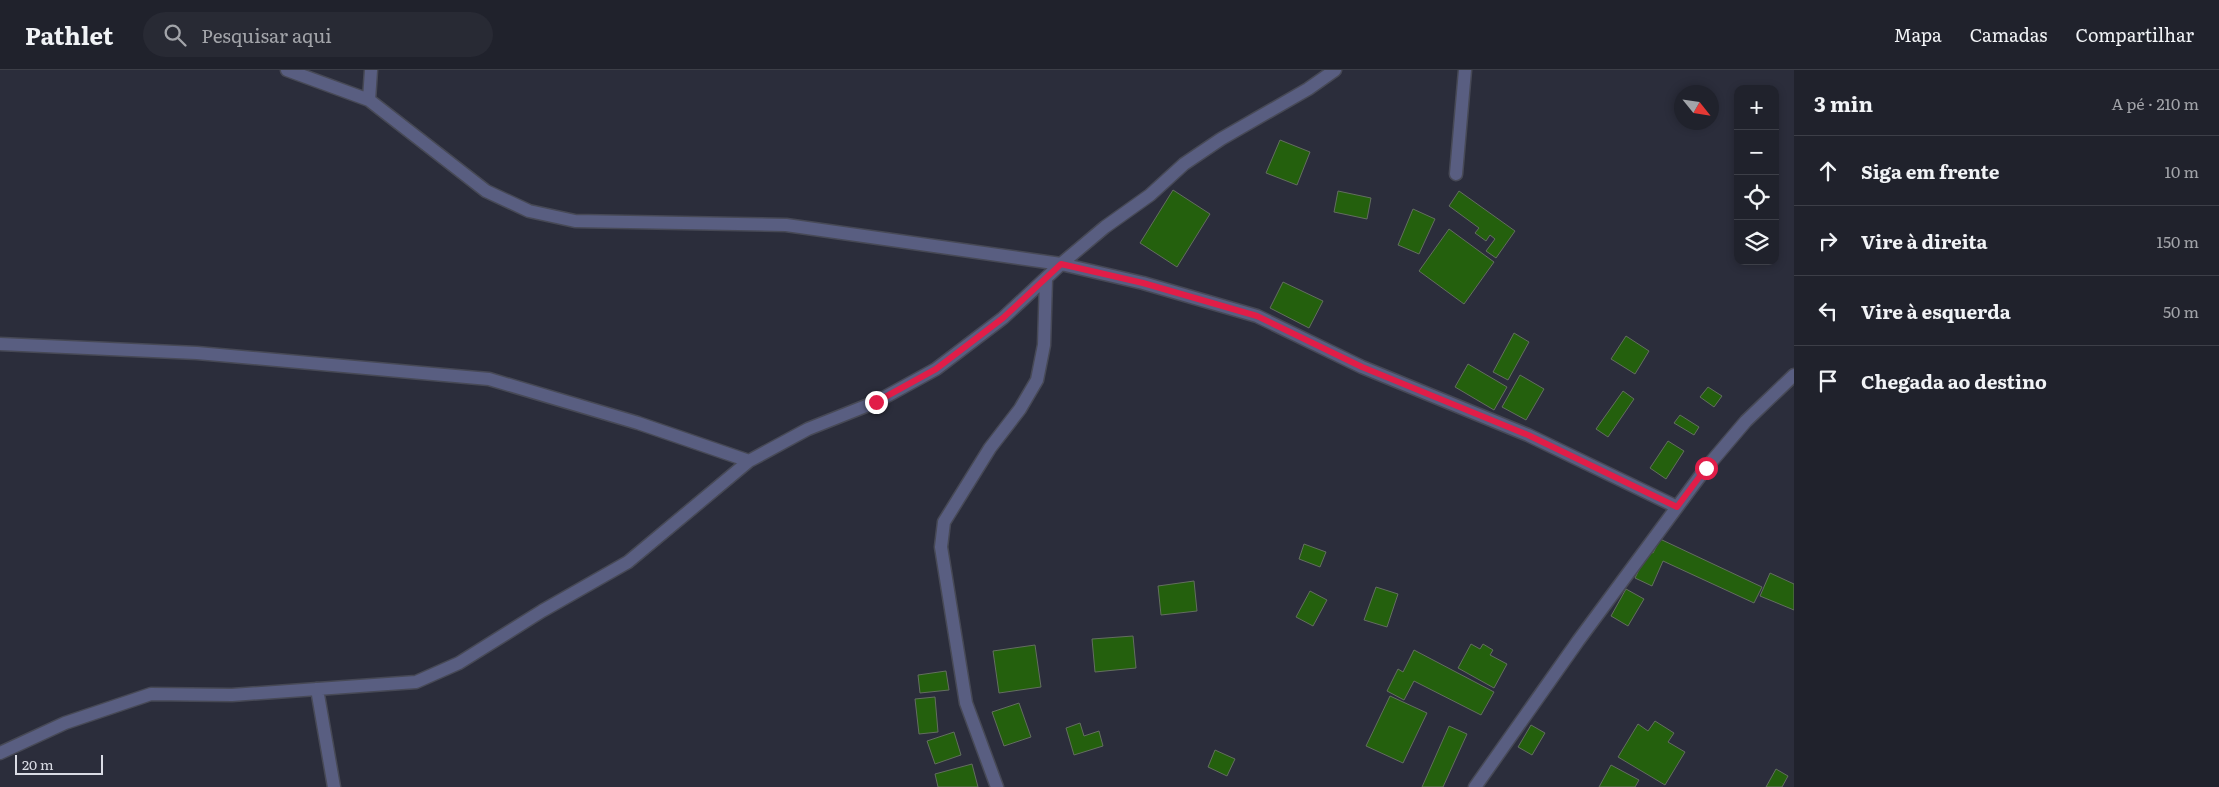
<!DOCTYPE html>
<html lang="pt">
<meta charset="utf-8">
<style>
:root{--surface:#20222c;--page:#282a34;--text:#f1f3f6;--muted:#a2a4a9;--line:#3d3f48}
body{margin:0;font-family:Literata,serif;background:var(--page);color:var(--text)}
.controls{position:absolute;right:15px;top:15px;display:grid;overflow:hidden;border-radius:10px;box-shadow:0 2px 8px #0003}
.controls button{width:45px;height:45px;display:grid;place-items:center;padding:0;border:0;border-bottom:1px solid var(--line);background:var(--surface);color:var(--text);font:25px sans-serif}
.compass{position:absolute;left:1674px;top:15px;width:45px;height:45px;border-radius:50%;background:var(--surface);box-shadow:0 2px 8px #0003;rotate:120deg}
.scale{position:absolute;left:15px;bottom:12px;width:88px;box-sizing:border-box;padding-left:5px;border:2px solid #dadce5;border-top:0;font-size:14px;line-height:18px;white-space:nowrap;color:#dadce5;-webkit-text-stroke:4px #2b2d3b;paint-order:stroke}
.stop{position:absolute;width:15px;height:15px;margin:-11px;border:4px solid #e11d48;border-radius:50%;background:#fff}
.stop.end{background:#e11d48;border-color:#fff;box-shadow:0 1px 5px #0008}
.list{margin:0;padding:0;list-style:none}
h2{display:flex;justify-content:space-between;align-items:center;height:65px;margin:0;padding:0 20px;font-size:21px}
h2 small{font-size:16px;font-weight:400;color:var(--muted)}
.list li{display:grid;grid-template-columns:32px 1fr auto;gap:15px;align-items:center;box-sizing:border-box;height:70px;padding:0 20px;border-top:1px solid var(--line)}
.list b{display:block;font-size:19px;white-space:nowrap}
.list em{font-size:16px;font-style:normal;color:var(--muted)}
.icon{flex:none;width:28px;height:28px;fill:none;stroke:currentColor;stroke-width:2;stroke-linecap:round;stroke-linejoin:round}
.map{position:relative;flex:none;width:1794px;height:717px;overflow:hidden}
header{display:flex;align-items:center;gap:30px;box-sizing:border-box;height:70px;padding:0 25px;background:var(--surface);border-bottom:1px solid var(--line)}
header strong{font-size:24px}
nav{display:flex;gap:28px;margin-inline-start:auto;font-size:18px}
.search{width:350px;height:45px;background:var(--page);display:flex;align-items:center;gap:12px;box-sizing:border-box;padding:0 18px;border-radius:28px;color:var(--muted);font-size:19px}
main{display:flex}
aside{flex:1;background:var(--surface)}
.map>svg:first-child{display:block}
.building{fill:#24600d;stroke:#636e60}
.lines{fill:none;stroke-linecap:round;stroke-linejoin:round}
.minor-casing{stroke:#474956;stroke-width:15}
.minor{stroke:#595e81;stroke-width:12}
.route{stroke:#e11d48;stroke-width:6}
</style>
<header>
<strong>Pathlet</strong>
<div class="search"><svg class="icon" aria-label="search" viewBox="0 0 24 24"><circle cx="10" cy="10" r="6"/><path d="M15 15l6 6"/></svg>Pesquisar aqui</div>
<nav><a>Mapa</a><a>Camadas</a><a>Compartilhar</a></nav>
</header>
<main>
<div class="map">
<svg width="1794" height="717" viewBox="0 0 1794 717">
<rect width="100%" height="100%" fill="#2b2d3b"/>
<path class="building" d="M 1280,70 L 1310,82 L 1297,115 L 1266,103 Z
M 1173,120 L 1210,144 L 1177,197 L 1140,173 Z
M 1338,121 L 1371,128 L 1367,149 L 1334,142 Z
M 1459,121 L 1515,161 L 1496,188 L 1486,181 L 1495,169 L 1490,165 L 1486,171 L 1475,163 L 1479,158 L 1449,136 Z
M 1413,139 L 1435,149 L 1419,184 L 1398,175 Z
M 1449,159 L 1494,192 L 1464,234 L 1419,201 Z
M 1283,212 L 1323,231 L 1309,258 L 1270,238 Z
M 1514,263 L 1529,272 L 1508,310 L 1493,302 Z
M 1626,266 L 1649,281 L 1635,304 L 1611,289 Z
M 1468,294 L 1507,317 L 1494,340 L 1455,317 Z
M 1520,305 L 1544,319 L 1526,350 L 1502,337 Z
M 1708,317 L 1722,326 L 1714,337 L 1700,327 Z
M 1623,321 L 1634,329 L 1608,367 L 1596,359 Z
M 1680,345 L 1699,357 L 1694,365 L 1674,353 Z
M 1668,371 L 1684,381 L 1666,409 L 1650,398 Z
M 1660,469 L 1762,517 L 1754,533 L 1663,491 L 1652,516 L 1635,508 L 1648,481 L 1653,483 Z
M 1304,474 L 1326,482 L 1320,497 L 1299,489 Z
M 1770,503 L 1794,514 L 1794,540 L 1760,526 Z
M 1194,511 L 1197,541 L 1161,545 L 1158,516 Z
M 1376,517 L 1398,524 L 1387,557 L 1364,550 Z
M 1626,519 L 1644,529 L 1628,556 L 1611,546 Z
M 1310,521 L 1327,530 L 1313,556 L 1296,547 Z
M 1133,566 L 1136,598 L 1095,602 L 1092,569 Z
M 1471,574 L 1480,579 L 1483,574 L 1493,580 L 1490,585 L 1507,594 L 1494,618 L 1458,598 Z
M 1035,575 L 1041,617 L 999,623 L 993,581 Z
M 1414,580 L 1494,622 L 1481,645 L 1414,611 L 1404,630 L 1387,621 L 1398,599 L 1403,602 Z
M 946,601 L 949,620 L 920,623 L 918,605 Z
M 1390,626 L 1427,643 L 1403,693 L 1366,676 Z
M 935,627 L 938,662 L 919,664 L 915,629 Z
M 1019,633 L 1031,667 L 1004,676 L 992,642 Z
M 1655,651 L 1674,663 L 1668,672 L 1685,682 L 1665,715 L 1618,687 L 1638,654 L 1648,661 Z
M 1080,653 L 1084,666 L 1099,661 L 1103,676 L 1074,685 L 1066,658 Z
M 1531,655 L 1545,663 L 1532,685 L 1518,677 Z
M 1449,656 L 1467,664 L 1443,717 L 1422,717 Z
M 954,662 L 961,685 L 935,694 L 927,671 Z
M 1215,680 L 1235,689 L 1227,706 L 1208,697 Z
M 972,694 L 978,717 L 938,717 L 935,704 Z
M 1611,695 L 1639,710 L 1635,717 L 1599,717 Z
M 1776,699 L 1788,706 L 1782,717 L 1766,717 Z"/>
<g class="lines">
<defs>
<path id="minor" d="M 287,0 L 369,30 L 486,121 L 529,141 L 575,151 L 786,155 L 1061,194 L 1143,213 L 1257,246 L 1362,297 L 1528,365 L 1677,437
M 369,30 L 371,0
M 1456,104 L 1465,0
M 0,274 L 197,283 L 489,309 L 638,353 L 749,391
M 317,619 L 334,717
M 0,683 L 65,653 L 151,624 L 232,625 L 416,612 L 459,593 L 542,541 L 628,492 L 749,391 L 808,359 L 876,332 L 936,299 L 1003,248 L 1061,194 L 1105,157 L 1150,125 L 1184,94 L 1221,69 L 1308,19 L 1335,0
M 997,717 L 966,633 L 941,477 L 944,452 L 990,378 L 1020,339 L 1037,310 L 1044,275 L 1046,209
M 1475,717 L 1578,571 L 1706,398 L 1746,351 L 1794,305"/>
</defs>
<use href="#minor" class="minor-casing"/>
<use href="#minor" class="minor"/>
</g>
<g class="lines">
<path class="route" d="M 876,332 L 936,299 L 1003,248 L 1061,194 L 1143,213 L 1257,246 L 1362,297 L 1528,365 L 1677,437 L 1706,398"/>
</g>
</svg>
<div class="controls">
<button>+</button>
<button>−</button>
<button><svg class="icon" aria-label="locate" viewBox="0 0 24 24"><circle cx="12" cy="12" r="6"/><path d="M12 2v4M12 18v4M2 12h4M18 12h4"/></svg></button>
<button><svg class="icon" aria-label="layers" viewBox="0 0 24 24"><path d="M12 4l9 5-9 5-9-5zM3 14l9 5 9-5"/></svg></button>
</div>
<svg class="compass" viewBox="-18 -18 36 36"><path d="M0-13l5 13h-10z" fill="#e53935"/><path d="M0 13l5-13h-10z" fill="#a2a4a9"/></svg>
<div class="scale">20 m</div>
<div class="stop" style="left:1706px;top:398px"></div>
<div class="stop end" style="left:876px;top:332px"></div>
</div>
<aside>
<h2>3 min<small>A pé · 210 m</small></h2>
<ul class="list">
<li><svg class="icon" aria-label="ahead" viewBox="0 0 24 24"><path d="M12 20V5M6 11l6-6 6 6"/></svg><div><b>Siga em frente</b></div><em>10 m</em></li>
<li><svg class="icon" aria-label="right" viewBox="0 0 24 24"><path d="M7 20v-9h11M14 6l5 5-5 5"/></svg><div><b>Vire à direita</b></div><em>150 m</em></li>
<li><svg class="icon" aria-label="left" viewBox="0 0 24 24"><path d="M17 20v-9H6M10 6l-5 5 5 5"/></svg><div><b>Vire à esquerda</b></div><em>50 m</em></li>
<li><svg class="icon" aria-label="arrive" viewBox="0 0 24 24"><path d="M6 21V4h12l-3 4 3 4H6"/></svg><div><b>Chegada ao destino</b></div></li>
</ul>
</aside>
</main>
